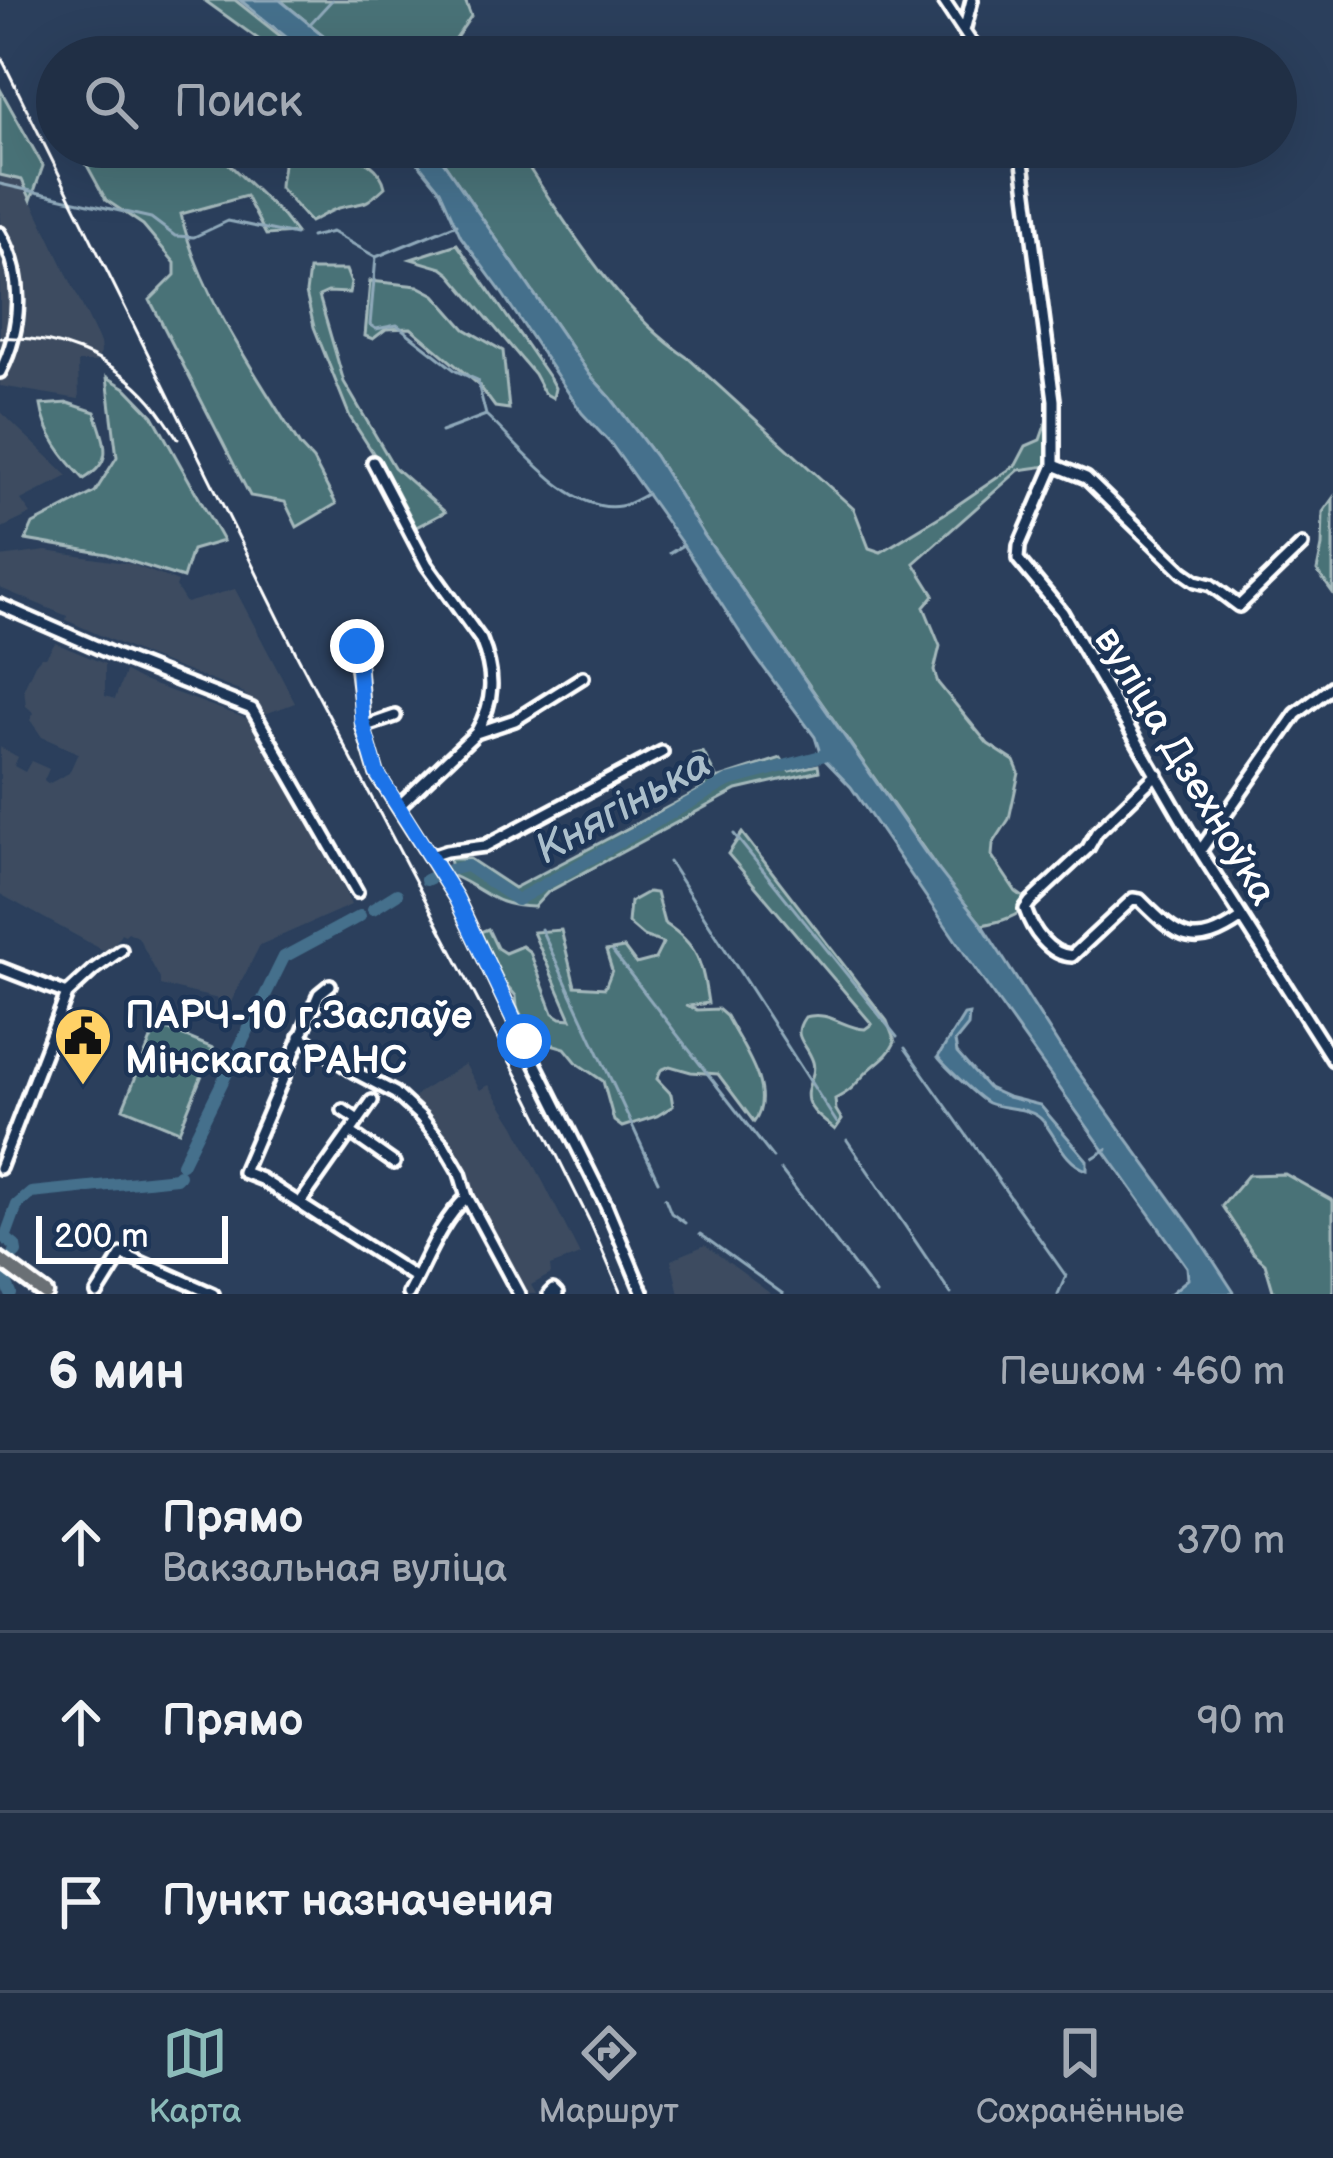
<!DOCTYPE html>
<html lang="ru">
<meta charset="utf-8">
<style>
:root{--surface:#202f45;--page:#28374c;--text:#f1f3f6;--muted:#a2a9b3;--line:#3d4a5e;--accent:#8bbbb9}
body{margin:0;font-family:"Balsamiq Sans",sans-serif;background:var(--page);color:var(--text)}
.scale{position:absolute;left:36px;bottom:30px;width:192px;box-sizing:border-box;padding-left:12px;border:6px solid #fff;border-top:0;font-size:33px;line-height:42px;white-space:nowrap;color:#fff;-webkit-text-stroke:9px #1d3557;paint-order:stroke}
.stop{position:absolute;width:36px;height:36px;margin:-27px;border:9px solid #1a73e8;border-radius:50%;background:#fff}
.stop.end{background:#1a73e8;border-color:#fff;box-shadow:0 3px 12px #0008}
.list{margin:0;padding:0;list-style:none}
h2{display:flex;justify-content:space-between;align-items:center;height:156px;margin:0;padding:0 48px;font-size:51px}
h2 small{font-size:39px;font-weight:400;color:var(--muted)}
.list li{display:grid;grid-template-columns:78px 1fr auto;gap:36px;align-items:center;box-sizing:border-box;height:180px;padding:0 48px;border-top:3px solid var(--line)}
.list b{display:block;font-size:45px;white-space:nowrap}
.list p{margin:0;font-size:39px;white-space:nowrap;color:var(--muted)}
.list em{font-size:39px;font-style:normal;color:var(--muted)}
.icon{flex:none;width:66px;height:66px;fill:none;stroke:currentColor;stroke-width:2;stroke-linecap:round;stroke-linejoin:round}
.map{position:relative;flex:none;width:1333px;height:1294px;overflow:hidden}
.search{position:absolute;background:var(--surface);box-shadow:0 12px 48px #0002;left:36px;right:36px;top:36px;height:132px;display:flex;align-items:center;gap:30px;box-sizing:border-box;padding:0 42px;border-radius:66px;color:var(--muted);font-size:45px}
.sheet{height:696px;background:var(--surface)}
nav{display:flex;justify-content:space-around;align-items:center;box-sizing:border-box;height:168px;border-top:3px solid var(--line);background:var(--surface);font-size:33px;color:var(--muted)}
nav a{display:grid;justify-items:center;gap:6px}
nav .on{color:var(--accent)}
.map>svg:first-child{display:block}
.built{fill:#3c4c61}
.green{fill:#497277;stroke:#a4b8bb;stroke-width:3}
.water{fill:#45708c;stroke:#8fa9ba;stroke-width:3}
.lines{fill:none;stroke-linecap:round;stroke-linejoin:round}
.stream{stroke:#8fa9ba;stroke-width:3}
.river{stroke:#45708c;stroke-width:12}
.minor-casing{stroke:#fff;stroke-width:18}
.major-casing{stroke:#fff;stroke-width:21}
.minor{stroke:#1d3557;stroke-width:9}
.major{stroke:#6b6f75;stroke-width:12}
.rail{stroke:#fff;stroke-width:3}
.route{stroke:#1a73e8;stroke-width:15}
.labels{text-anchor:middle;stroke-width:9;stroke-linejoin:round;paint-order:stroke}
.street-label{font-size:39px;fill:#fff;stroke:#1d3557}
.poi-label{font-size:39px;font-weight:bold;fill:#fff;stroke:#1d3557;text-anchor:start}
.water-label{font-size:42px;font-style:italic;fill:#abbfcb;stroke:#1d3557}
</style>
<div class="map">
<svg width="1333" height="1294" viewBox="0 0 1333 1294">
<rect width="100%" height="100%" fill="#2b3f5c"/>
<filter id="ink" filterUnits="userSpaceOnUse"><feTurbulence type="fractalNoise" baseFrequency=".00833" numOctaves="2"/><feDisplacementMap in="SourceGraphic" scale="24" xChannelSelector="R" yChannelSelector="G"/><feConvolveMatrix kernelMatrix="1 2 1 2 8 2 1 2 1" color-interpolation-filters="sRGB"/></filter>
<g filter="url(#ink)">
<path class="built" d="M 0,175 L 22,180 L 100,343 L 101,353 L 96,362 L 78,362 L 79,399 L 0,386 Z
M 0,411 L 68,476 L 21,500 L 31,514 L 0,529 Z
M 46,551 L 131,564 L 178,582 L 176,587 L 186,603 L 235,589 L 295,703 L 265,714 L 242,692 L 147,656 L 66,620 L 67,616 L 0,588 L 0,557 Z
M 55,643 L 105,664 L 105,696 L 115,699 L 125,672 L 140,680 L 248,719 L 317,840 L 326,849 L 351,905 L 260,945 L 231,1002 L 160,985 L 160,979 L 138,937 L 128,932 L 125,935 L 121,933 L 110,954 L 0,894 L 0,747 L 18,757 L 14,766 L 25,772 L 31,761 L 49,769 L 44,780 L 48,784 L 69,773 L 78,753 L 42,737 L 30,720 L 34,713 L 26,706 L 24,688 L 35,664 L 41,657 L 46,657 Z
M 465,1064 L 480,1090 L 489,1085 L 515,1126 L 580,1255 L 550,1266 L 551,1274 L 531,1285 L 536,1294 L 521,1294 L 461,1170 L 448,1147 L 411,1102 L 420,1092 Z
M 705,1245 L 771,1294 L 679,1294 L 671,1260 Z"/>
<path class="green" d="M 204,0 L 235,0 L 307,57 L 283,57 Z
M 280,0 L 465,0 L 471,16 L 452,44 L 456,57 L 350,57 Z
M 0,89 L 43,166 L 31,200 L 22,180 L 0,175 Z
M 77,147 L 114,147 L 126,167 L 150,147 L 211,147 L 282,215 L 296,233 L 266,235 L 246,196 L 181,214 C 199,295 257,375 300,446 L 313,460 L 336,504 L 297,527 L 285,502 L 250,496 L 150,300 L 175,275 L 175,263 L 143,225 L 106,200 Z
M 243,147 C 281,147 375,139 385,187 C 362,208 366,201 339,208 C 329,211 319,218 310,222 L 280,188 C 280,177 284,169 283,158 Z
M 433,147 L 515,147 C 564,219 615,309 688,358 L 854,509 L 869,548 L 881,552 L 944,514 L 1016,465 L 1026,446 L 1040,440 L 1054,400 L 1054,465 L 1019,470 L 914,563 L 934,595 L 924,607 L 940,646 L 934,671 L 938,683 L 988,744 L 1014,761 L 1019,773 L 1009,819 L 993,844 L 992,856 L 1016,892 L 1030,902 C 1020,917 998,922 982,925 L 945,879 L 704,535 L 655,456 L 611,398 L 590,375 Z
M 457,244 L 550,379 L 555,388 L 553,398 L 544,393 L 534,374 L 450,274 L 442,268 L 411,259 Z
M 309,270 L 346,270 L 351,283 L 349,293 L 328,292 L 319,296 L 344,382 L 394,467 L 445,512 L 416,527 L 395,487 L 350,417 L 314,327 L 306,293 Z
M 370,281 L 418,286 L 435,295 L 465,329 L 503,351 L 509,409 L 495,407 L 479,385 L 411,328 L 386,329 L 373,339 L 365,336 Z
M 107,377 L 127,389 L 153,416 L 223,541 L 192,550 L 183,578 L 107,554 L 26,540 L 33,524 L 95,492 L 117,457 Z
M 68,403 L 95,412 C 104,443 116,460 84,479 C 64,458 45,434 41,405 Z
M 1333,498 L 1333,593 L 1317,571 L 1322,546 L 1323,512 Z
M 703,752 L 717,779 L 781,758 L 789,771 L 818,765 L 819,771 L 737,790 L 548,892 L 534,907 C 492,906 487,891 453,876 L 449,859 L 470,859 L 514,888 L 706,787 L 693,754 Z
M 742,833 L 887,1021 L 895,1042 C 888,1057 878,1061 867,1072 C 853,1086 853,1090 835,1099 L 836,1110 L 842,1120 L 835,1130 C 826,1122 812,1113 808,1101 C 804,1086 817,1076 813,1062 C 807,1042 790,1038 805,1017 C 829,1010 843,1028 865,1029 L 872,1024 L 728,854 Z
M 648,892 L 656,893 L 664,923 C 699,945 702,964 708,1003 L 689,1006 L 697,1010 L 718,1009 L 726,1016 C 741,1045 777,1091 754,1122 L 718,1074 L 691,1072 L 670,1066 L 661,1070 L 657,1079 L 671,1094 L 673,1106 L 657,1116 L 622,1127 L 614,1121 L 603,1081 L 578,1064 L 565,1048 L 544,1042 L 526,1025 L 517,1007 L 516,996 L 500,977 L 480,932 L 488,929 L 497,948 L 505,953 L 522,946 L 530,952 L 553,1013 L 561,1018 L 571,1019 L 533,932 L 561,930 L 575,986 L 605,988 L 612,970 L 606,951 L 624,948 L 636,964 L 655,959 L 663,943 L 643,936 L 628,923 L 630,902 Z
M 157,1025 L 213,1048 L 179,1131 L 123,1108 Z
M 1285,1174 L 1333,1201 L 1333,1294 L 1274,1294 L 1265,1263 L 1253,1253 L 1222,1206 L 1248,1175 Z"/>
<path class="water" d="M 240,0 L 280,0 L 350,57 L 311,57 Z
M 405,147 L 433,147 L 590,375 L 611,398 L 655,456 L 704,535 L 927,855 L 982,925 L 1060,1047 L 1194,1231 L 1235,1294 L 1170,1294 L 1188,1279 L 1187,1267 L 980,976 L 851,787 L 821,756 L 815,737 L 755,656 L 683,545 L 611,444 L 582,413 L 500,290 L 461,237 L 440,190 Z
M 969,1014 L 968,1026 L 955,1042 L 957,1053 L 988,1088 L 1008,1097 L 1040,1105 L 1087,1160 L 1087,1170 C 1065,1163 1057,1138 1043,1121 C 1031,1106 1004,1110 988,1103 C 978,1098 944,1065 938,1057 L 964,1015 Z"/>
<g class="lines">
<path class="stream" d="M 309,25 L 332,0
M 0,184 L 151,218 L 175,236 L 194,237 L 228,221 L 295,235
M 311,237 L 332,232 L 376,257 L 457,224
M 376,257 L 370,325 L 376,329 L 397,325 L 456,371 L 477,380 L 486,415
M 441,432 L 486,415 C 518,444 571,515 620,506 C 628,505 639,498 647,494
M 670,553 L 683,545
M 734,834 L 897,1037
M 669,862 L 837,1123
M 541,929 L 658,1181
M 613,952 L 773,1158
M 905,1048 L 1066,1276 L 1058,1294
M 847,1140 L 951,1294
M 1093,1158 L 1107,1149
M 781,1170 L 876,1294
M 665,1198 L 671,1213 L 685,1223
M 700,1234 L 783,1294"/>
<path class="river" d="M 449,870 L 467,866 L 517,900 L 728,781 L 821,756 L 836,749
M 426,880 L 435,876
M 373,909 L 397,894
M 182,1164 L 284,957 L 360,916
M 14,1254 L 16,1252 L 15,1246 L 5,1238 L 17,1205 L 31,1193 L 176,1178 L 179,1175
M 1,1271 L 11,1294"/>
<defs>
<path id="minor" d="M 943,0 L 981,57
M 964,31 L 972,0
M 1021,147 L 1054,400 L 1054,465 L 1019,546 L 1018,559 L 1062,612 L 1200,851 L 1333,1060
M 0,233 C 25,276 22,329 0,372
M 373,462 L 427,565 L 481,640 C 495,674 495,701 476,733
M 1054,465 L 1086,478 L 1183,572 L 1196,581 L 1211,585 L 1239,606 L 1302,545
M 0,605 L 117,656 L 252,709 L 357,892
M 357,645 L 363,727
M 395,716 L 363,727 L 377,774 L 456,898 L 524,1041 L 606,1205 L 643,1294
M 1157,774 L 1097,832 L 1088,848 L 1030,902 L 1025,909 C 1032,930 1049,955 1072,956 L 1133,899 L 1140,900 C 1179,939 1194,951 1242,918
M 399,806 L 476,733 L 515,720 L 583,677
M 1200,851 L 1296,714 L 1333,686
M 431,856 L 446,851 L 485,846 L 662,752
M 0,968 L 67,994 L 0,1168
M 330,985 L 319,994 L 243,1172 L 261,1179 L 416,1278
M 67,994 L 93,970 L 121,950
M 300,1036 L 353,1071 L 395,1093 L 421,1117 L 443,1144 L 460,1173 L 467,1197 L 519,1294
M 343,1110 L 358,1120
M 350,1132 L 394,1163
M 300,1203 L 372,1101
M 97,1294 L 122,1254 L 213,1294
M 408,1294 C 425,1263 440,1221 467,1197
M 549,1294 L 553,1290 L 557,1294"/>
<path id="major" d="M 0,1260 L 46,1294"/>
</defs>
<use href="#minor" class="minor-casing"/>
<use href="#major" class="major-casing"/>
<use href="#minor" class="minor"/>
<use href="#major" class="major"/>
<path class="rail" d="M 0,55 L 298,657 L 521,1083 L 590,1222 L 621,1294
M 0,338 C 56,335 114,358 151,401 C 161,413 169,426 178,439
M 343,620 L 358,733 L 368,767"/>
</g>
</g>
<g class="lines" filter="url(#ink)">
<path class="route" d="M 357,646 L 362,721 L 377,773 L 456,898 L 524,1041"/>
</g>
<defs>
<symbol id="civic-pin" viewBox="-11 -11 22 30"><path d="M0 17L-7.5 6A9.5 9.5 0 1 1 7.5 6Z" fill="#ffd166" stroke="#1d3557"/><path d="M-.6-6.5H3V-4.5H.6V-3L4-1V1h2V6H-6V1h2V-1L-.6-3ZM-1.2 2.5V6h2.4V2.5Z" fill="#111"/></symbol>
</defs>
<g fill-rule="evenodd">
<use href="#civic-pin" x="50" y="1003" width="66" height="90"/>
</g>
<g class="labels">
<g class="street-label">
<text transform="translate(1187 765) rotate(59)" y="14">вуліца Дзехноўка</text>
</g>
<g class="poi-label">
<text x="125" y="1028">ПАРЧ-10 г.Заслаўе<tspan x="125" dy="45">Мінскага РАНС</tspan></text>
</g>
<g class="water-label">
<text transform="translate(622 805) rotate(-29)" y="15">Княгінька</text>
</g>
</g>
</svg>
<div class="scale">200 m</div>
<div class="stop" style="left:524px;top:1041px"></div>
<div class="stop end" style="left:357px;top:646px"></div>
<div class="search"><svg class="icon" aria-label="search" viewBox="0 0 24 24"><circle cx="10" cy="10" r="6"/><path d="M15 15l6 6"/></svg>Поиск</div>
</div>
<section class="sheet">
<h2>6 мин<small>Пешком · 460 m</small></h2>
<ul class="list">
<li><svg class="icon" aria-label="ahead" viewBox="0 0 24 24"><path d="M12 20V5M6 11l6-6 6 6"/></svg><div><b>Прямо</b><p>Вакзальная вуліца</p></div><em>370 m</em></li>
<li><svg class="icon" aria-label="ahead" viewBox="0 0 24 24"><path d="M12 20V5M6 11l6-6 6 6"/></svg><div><b>Прямо</b></div><em>90 m</em></li>
<li><svg class="icon" aria-label="arrive" viewBox="0 0 24 24"><path d="M6 21V4h12l-3 4 3 4H6"/></svg><div><b>Пункт назначения</b></div></li>
</ul>
</section>
<nav>
<a class="on"><svg class="icon" aria-label="map" viewBox="0 0 24 24"><path d="M3 6l6-2 6 2 6-2v14l-6 2-6-2-6 2zM9 4v14M15 6v14"/></svg>Карта</a>
<a><svg class="icon" aria-label="directions" viewBox="0 0 24 24"><path d="M12 3l9 9-9 9-9-9zM9 14v-3h6M13 9l2 2-2 2"/></svg>Маршрут</a>
<a><svg class="icon" aria-label="saved" viewBox="0 0 24 24"><path d="M7 4h10v16l-5-4-5 4z"/></svg>Сохранённые</a>
</nav>
